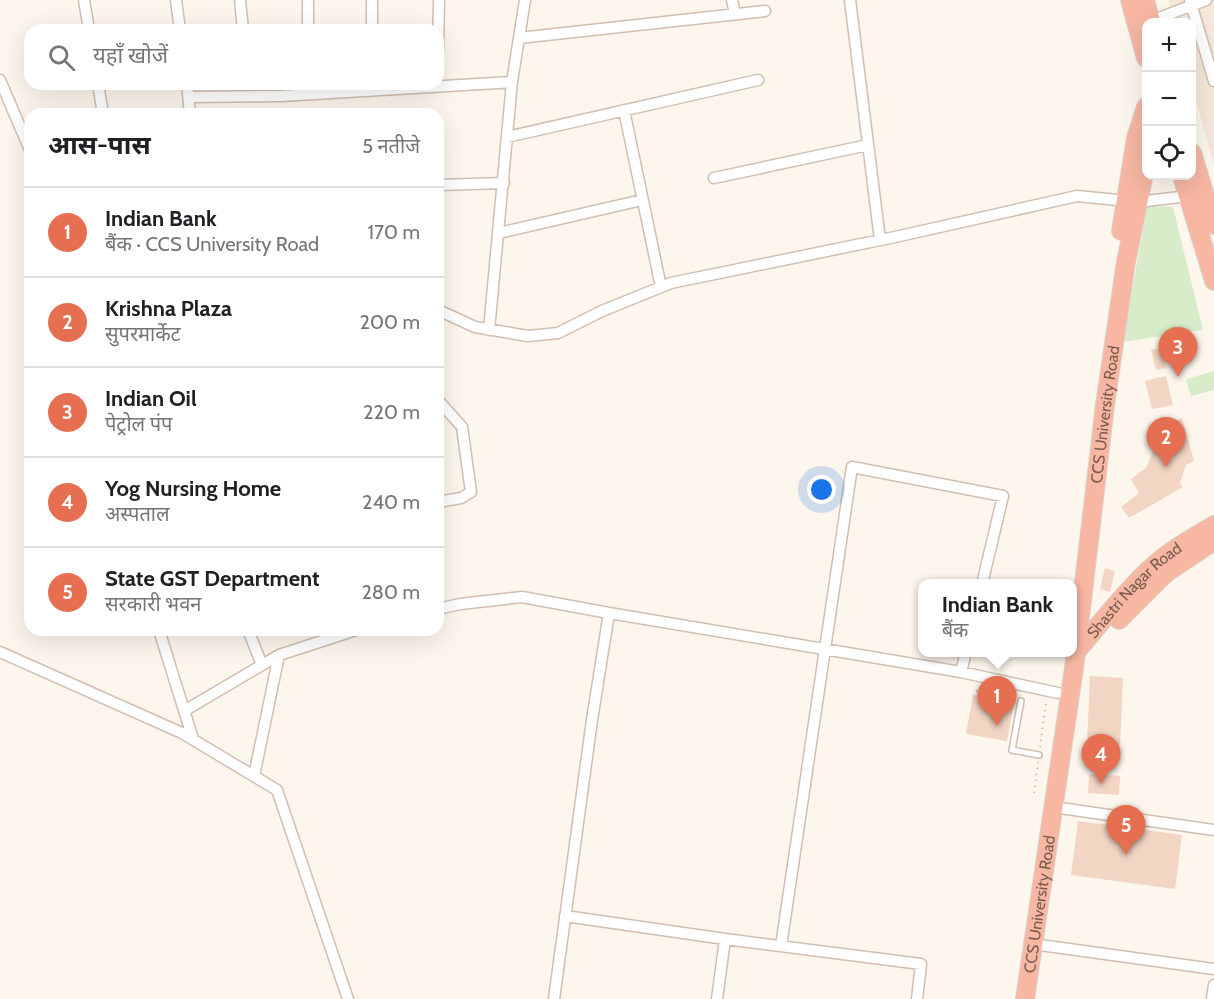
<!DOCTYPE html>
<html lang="hi">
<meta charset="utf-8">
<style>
:root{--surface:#fff;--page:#f2f2f2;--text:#202124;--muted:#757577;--line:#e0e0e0;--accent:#e76f51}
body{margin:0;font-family:Cabin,"Noto Sans Devanagari",sans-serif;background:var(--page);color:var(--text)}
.controls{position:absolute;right:18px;top:18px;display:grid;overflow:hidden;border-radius:12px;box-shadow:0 6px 24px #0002}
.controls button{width:54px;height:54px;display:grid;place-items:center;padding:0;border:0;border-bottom:2px solid var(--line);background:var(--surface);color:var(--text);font:30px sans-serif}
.you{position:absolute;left:822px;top:490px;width:21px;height:21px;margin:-15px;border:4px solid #fff;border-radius:50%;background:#1a73e8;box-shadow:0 0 0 9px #1a73e833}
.badge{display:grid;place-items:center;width:39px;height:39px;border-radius:50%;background:var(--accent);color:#fff;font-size:20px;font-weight:700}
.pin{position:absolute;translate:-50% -50px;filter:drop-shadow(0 2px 3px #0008)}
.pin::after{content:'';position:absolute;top:32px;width:21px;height:18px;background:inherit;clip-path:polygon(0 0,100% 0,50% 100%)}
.popup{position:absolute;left:918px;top:579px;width:159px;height:78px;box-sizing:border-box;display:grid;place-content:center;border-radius:12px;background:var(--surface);filter:drop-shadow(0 2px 4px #0005);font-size:20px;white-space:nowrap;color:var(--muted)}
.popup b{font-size:22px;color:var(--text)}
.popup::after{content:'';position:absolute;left:50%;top:100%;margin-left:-12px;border:12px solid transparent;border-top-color:var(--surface)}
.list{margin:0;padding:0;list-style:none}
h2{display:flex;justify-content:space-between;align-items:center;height:78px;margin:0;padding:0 24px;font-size:26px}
h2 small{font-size:20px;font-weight:400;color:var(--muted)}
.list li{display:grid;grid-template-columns:39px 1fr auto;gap:18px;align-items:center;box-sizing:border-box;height:90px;padding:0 24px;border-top:2px solid var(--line)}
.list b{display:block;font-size:22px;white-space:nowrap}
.list p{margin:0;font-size:20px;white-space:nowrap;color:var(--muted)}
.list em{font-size:20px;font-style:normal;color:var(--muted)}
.icon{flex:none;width:33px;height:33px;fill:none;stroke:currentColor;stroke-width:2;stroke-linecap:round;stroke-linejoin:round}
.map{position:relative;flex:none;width:1214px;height:999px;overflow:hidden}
.search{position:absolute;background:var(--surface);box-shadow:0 6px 24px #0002;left:24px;top:24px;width:420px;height:66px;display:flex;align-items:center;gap:15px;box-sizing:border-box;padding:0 21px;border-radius:18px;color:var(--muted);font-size:22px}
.panel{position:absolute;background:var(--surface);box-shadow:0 6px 24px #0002;left:24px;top:108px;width:420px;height:528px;border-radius:18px}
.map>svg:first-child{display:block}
.residential{fill:#f5e8da}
.green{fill:#d8ecc9}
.building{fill:#f3d5c3}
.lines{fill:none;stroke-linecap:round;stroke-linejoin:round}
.lane-casing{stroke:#d1beb0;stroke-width:8}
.street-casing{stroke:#d1beb0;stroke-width:13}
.highway-casing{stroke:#dad1cd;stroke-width:20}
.path{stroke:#d9b8a5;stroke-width:2;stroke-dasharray:1.5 4.5;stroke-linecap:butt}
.lane{stroke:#fff;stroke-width:5}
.street{stroke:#fff;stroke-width:10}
.highway{stroke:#f7b7a3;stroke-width:18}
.labels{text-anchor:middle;stroke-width:6;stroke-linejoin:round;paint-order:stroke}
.street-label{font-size:16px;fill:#7a5c4d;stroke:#fffaf3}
</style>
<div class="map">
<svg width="1214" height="999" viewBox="0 0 1214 999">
<rect width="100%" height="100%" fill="#fdf6ec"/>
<path class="residential" d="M 1168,0 L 1214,0 L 1214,166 L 1192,85 L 1192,22 L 1174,22 Z"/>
<path class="green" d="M 1147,206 L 1173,207 L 1203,330 L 1123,342 Z
M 1214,371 L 1214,390 L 1191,396 L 1186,379 Z"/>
<path class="building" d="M 1161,348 L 1166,368 L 1156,370 L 1151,350 Z
M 1166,376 L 1173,405 L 1152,409 L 1145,381 Z
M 1182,418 L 1194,461 L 1186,465 L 1180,483 L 1183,487 L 1129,518 L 1121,507 L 1139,493 L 1131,479 L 1146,468 L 1153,451 L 1149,433 Z
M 1105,568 L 1115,571 L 1110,592 L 1100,589 Z
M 1090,676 L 1123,678 L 1120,745 L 1087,743 Z
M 973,695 L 1014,702 L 1007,741 L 966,734 Z
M 1089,774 L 1120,776 L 1119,795 L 1088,793 Z
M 1078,821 L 1182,835 L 1175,889 L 1071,875 Z"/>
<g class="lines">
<defs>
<path id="lane" d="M 1021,701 L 1012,750 L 1039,755"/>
<path id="street" d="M 84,0 L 89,30
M 176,0 L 180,30
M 240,0 L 243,30
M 372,0 L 372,30
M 732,0 L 735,14
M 850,0 L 880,240
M 1190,0 L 1214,81
M 1151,21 L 1206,0
M 308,30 L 308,0
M 519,38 L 765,11
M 438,49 L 439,0
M 0,80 L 30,150
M 98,84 L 103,114
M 187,84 L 190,114
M 189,97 L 281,96 L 512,82
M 624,110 L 661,287
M 507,137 L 758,80
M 714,178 L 868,145
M 438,185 L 504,183
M 499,233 L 642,200
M 438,310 L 475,327 L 528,336 L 558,333 L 602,311 L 671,283 L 895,237 L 1077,196 L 1138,202 L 1188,196
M 489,330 L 512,82 L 525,0
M 438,400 L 462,427 L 471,492 L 461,498 L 438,502
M 438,609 L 460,604 L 522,597 L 609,613 L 592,720 L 554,999
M 609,613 L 961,672
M 159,630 L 193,739
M 248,630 L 262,665
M 0,652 L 182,733 L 277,790 L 348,999
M 966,652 L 961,672 L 1058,693
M 184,711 L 279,655 L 356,630
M 254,776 L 279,655
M 1053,807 L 1214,830
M 565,916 L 725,939
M 1033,944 L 1214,969
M 781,946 L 852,467 L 1003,496 L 982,584
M 717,999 L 725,939 L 921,964 L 917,999
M 1212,999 L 1214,985"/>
<g id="highway">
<path d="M 1130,0 L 1146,58"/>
<path d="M 1145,0 L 1151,22"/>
<path d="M 1192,153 L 1214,225"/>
<path d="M 1182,176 L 1214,281"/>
<path d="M 1121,231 L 1136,138 L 1146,107"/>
<path d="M 1119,620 L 1166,573 L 1214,541"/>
<path id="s1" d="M 1074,654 C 1100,625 1123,593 1152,567 C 1170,550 1193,538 1214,525"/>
<path id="s2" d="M 1025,999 L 1074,668 L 1105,405 L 1126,262 L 1146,164"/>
</g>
</defs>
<use href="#lane" class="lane-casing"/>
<use href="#street" class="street-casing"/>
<use href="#highway" class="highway-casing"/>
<path class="path" d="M 976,691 L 1012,699
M 1040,747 L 1046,703
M 1034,793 L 1038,762"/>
<use href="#lane" class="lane"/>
<use href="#street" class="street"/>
<use href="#highway" class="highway"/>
</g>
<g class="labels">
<g class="street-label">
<text dy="6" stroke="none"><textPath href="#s2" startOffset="590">CCS University Road</textPath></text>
<text dy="6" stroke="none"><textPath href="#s1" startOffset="88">Shastri Nagar Road</textPath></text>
<text dy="6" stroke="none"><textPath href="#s2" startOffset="96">CCS University Road</textPath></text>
</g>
</g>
</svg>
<div class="controls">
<button>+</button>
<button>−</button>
<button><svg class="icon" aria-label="locate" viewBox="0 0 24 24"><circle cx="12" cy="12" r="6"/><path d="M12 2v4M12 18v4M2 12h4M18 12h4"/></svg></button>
</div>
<div class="you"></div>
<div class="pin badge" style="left:997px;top:726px">1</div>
<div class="popup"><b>Indian Bank</b>बैंक</div>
<div class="pin badge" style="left:1166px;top:467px">2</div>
<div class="pin badge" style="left:1178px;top:377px">3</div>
<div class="pin badge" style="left:1101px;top:784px">4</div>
<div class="pin badge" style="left:1126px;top:855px">5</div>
<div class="search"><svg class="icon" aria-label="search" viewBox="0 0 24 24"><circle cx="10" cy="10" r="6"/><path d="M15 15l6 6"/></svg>यहाँ खोजें</div>
<section class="panel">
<h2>आस-पास<small>5 नतीजे</small></h2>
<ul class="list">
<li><span class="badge">1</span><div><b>Indian Bank</b><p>बैंक · CCS University Road</p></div><em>170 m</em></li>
<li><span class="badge">2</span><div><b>Krishna Plaza</b><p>सुपरमार्केट</p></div><em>200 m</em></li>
<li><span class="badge">3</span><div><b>Indian Oil</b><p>पेट्रोल पंप</p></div><em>220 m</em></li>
<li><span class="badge">4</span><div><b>Yog Nursing Home</b><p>अस्पताल</p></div><em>240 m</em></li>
<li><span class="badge">5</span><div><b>State GST Department</b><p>सरकारी भवन</p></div><em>280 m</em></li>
</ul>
</section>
</div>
